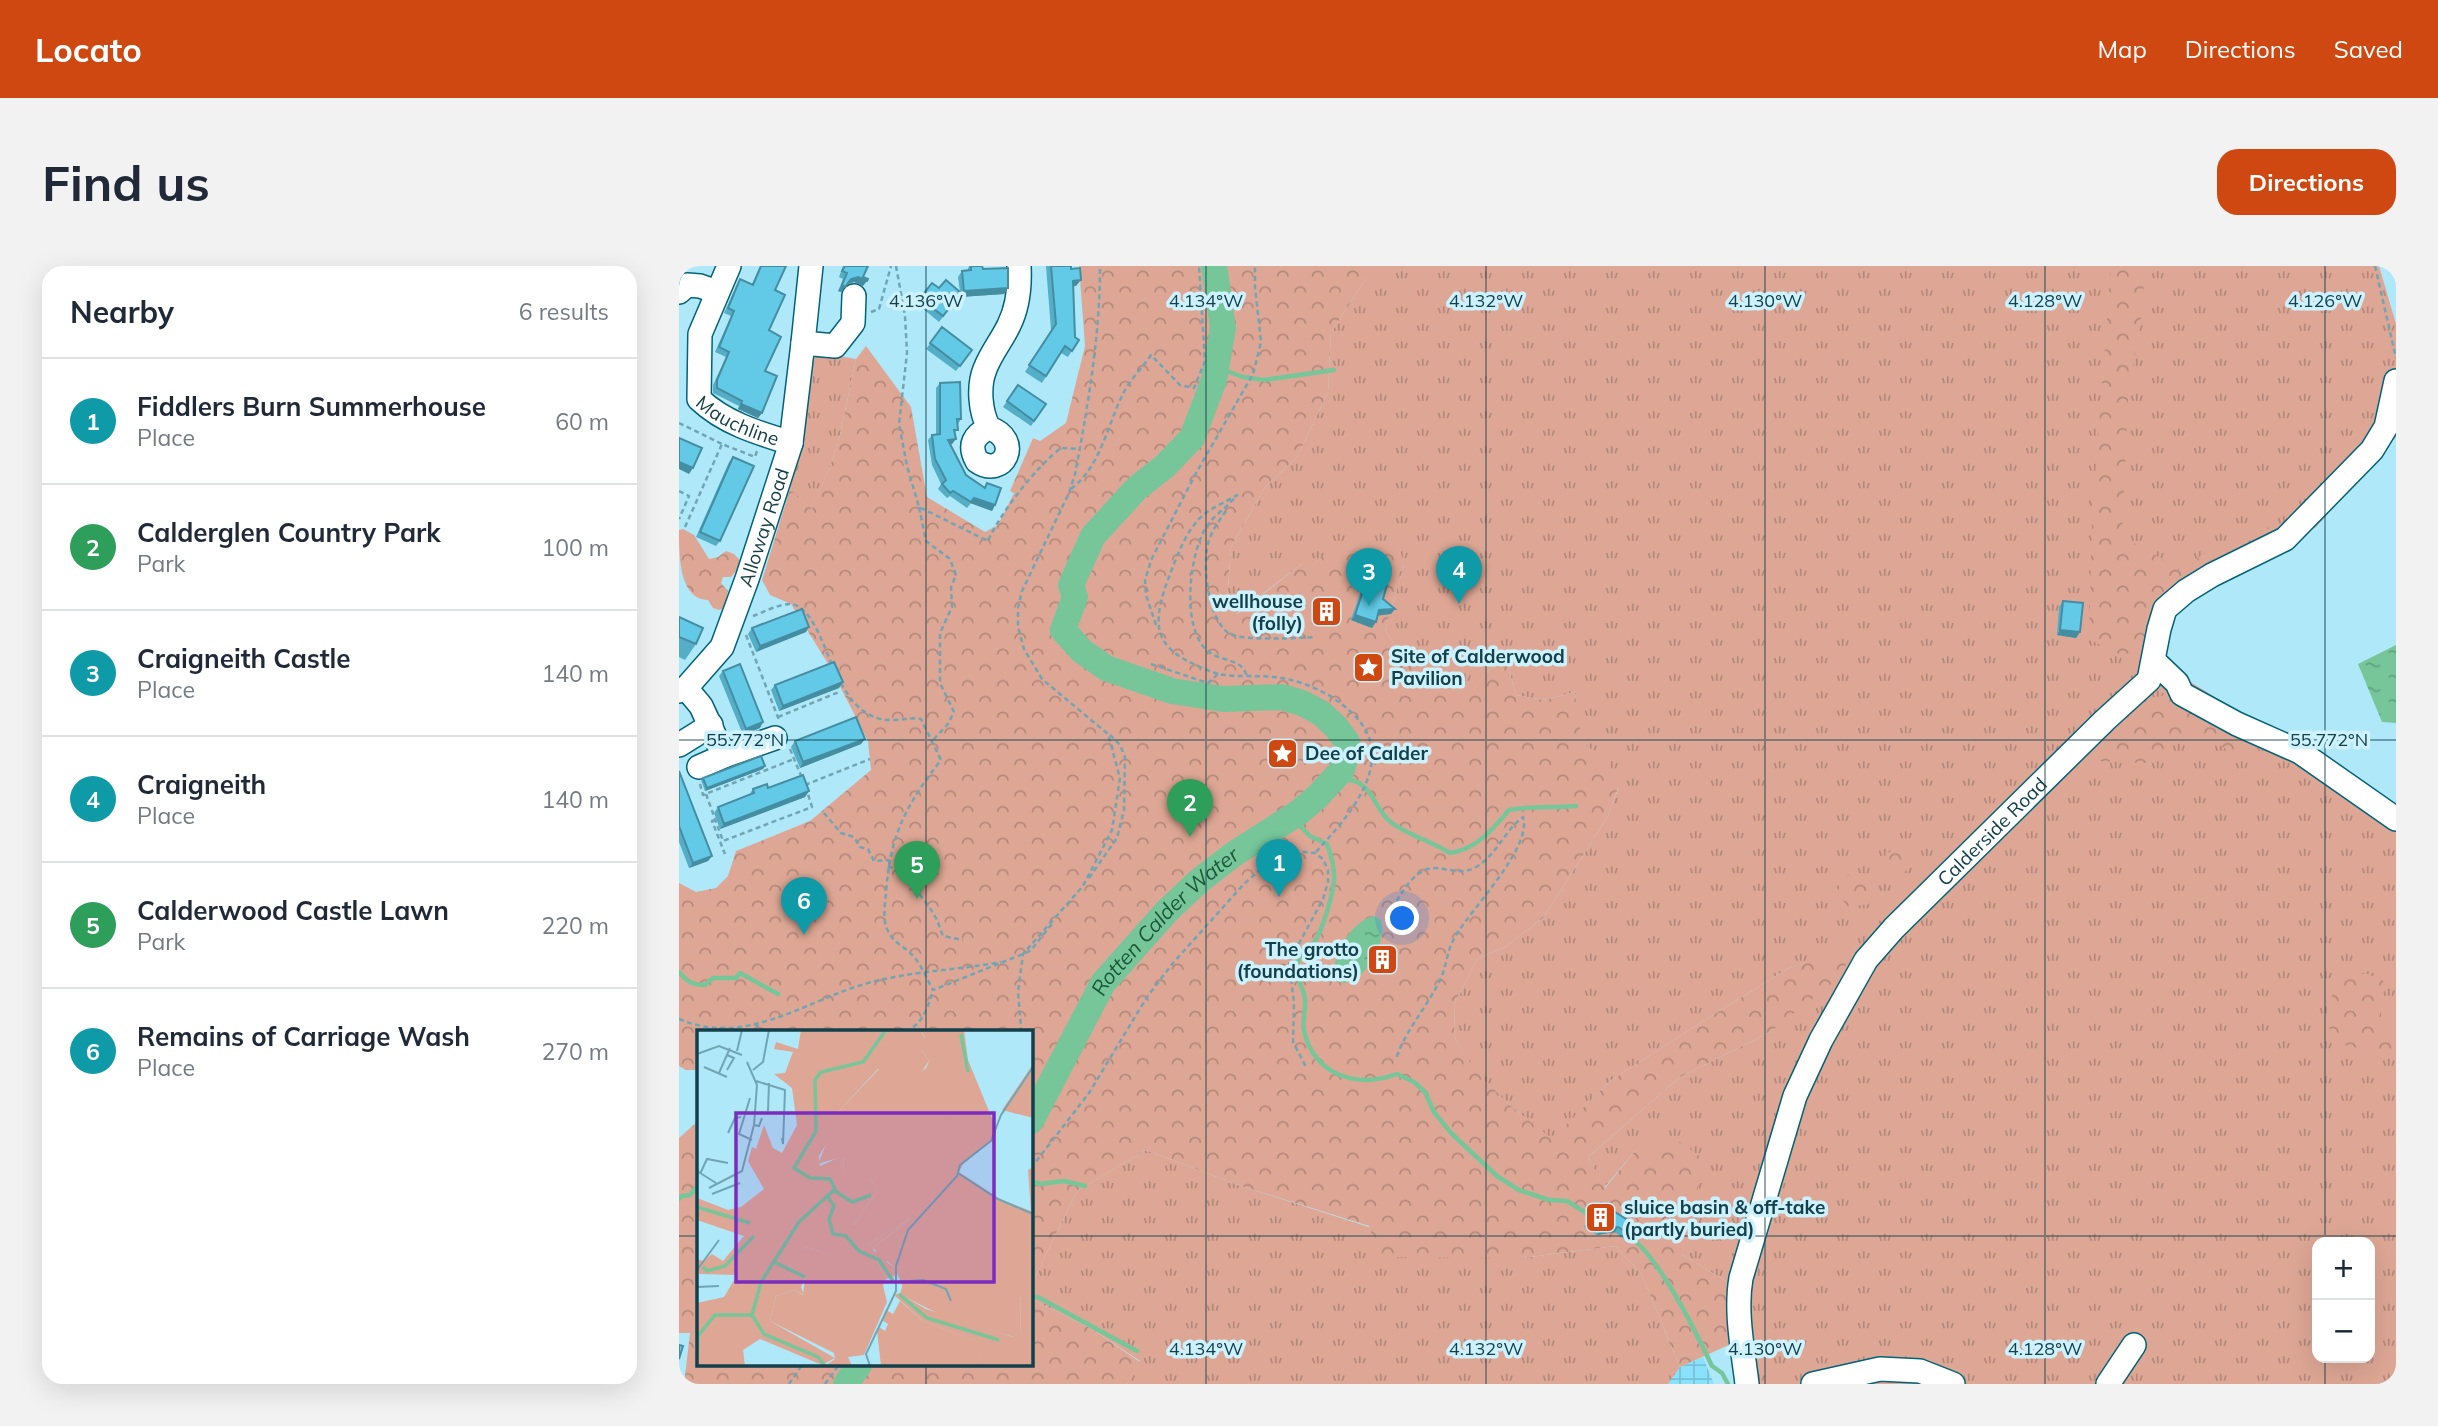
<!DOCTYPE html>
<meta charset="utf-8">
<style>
:root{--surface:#fff;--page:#f2f2f3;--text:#1f2937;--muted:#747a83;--line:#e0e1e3;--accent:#cf4812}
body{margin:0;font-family:Mulish,sans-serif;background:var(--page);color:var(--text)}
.controls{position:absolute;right:21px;bottom:21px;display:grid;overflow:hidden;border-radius:14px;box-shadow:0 7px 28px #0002}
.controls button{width:63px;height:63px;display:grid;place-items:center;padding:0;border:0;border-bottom:2px solid var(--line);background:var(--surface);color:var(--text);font:35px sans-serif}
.you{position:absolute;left:724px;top:653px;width:24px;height:24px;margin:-18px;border:5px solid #fff;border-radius:50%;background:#1a73e8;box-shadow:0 0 0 10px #1a73e833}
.badge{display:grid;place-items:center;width:46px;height:46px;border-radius:50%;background:var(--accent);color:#fff;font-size:23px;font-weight:700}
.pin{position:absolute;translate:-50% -58px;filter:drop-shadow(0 2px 4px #0008)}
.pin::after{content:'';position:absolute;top:37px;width:24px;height:21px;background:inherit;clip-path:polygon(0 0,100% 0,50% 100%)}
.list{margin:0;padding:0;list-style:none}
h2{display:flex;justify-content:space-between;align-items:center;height:91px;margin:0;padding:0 28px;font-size:30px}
h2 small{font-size:23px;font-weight:400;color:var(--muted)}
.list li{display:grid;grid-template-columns:46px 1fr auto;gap:21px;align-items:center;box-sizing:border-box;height:126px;padding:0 28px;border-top:2px solid var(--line)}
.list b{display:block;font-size:26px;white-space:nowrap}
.list p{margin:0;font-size:23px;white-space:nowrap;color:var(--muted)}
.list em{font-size:23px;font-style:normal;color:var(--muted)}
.map{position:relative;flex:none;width:1717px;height:1118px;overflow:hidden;border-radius:21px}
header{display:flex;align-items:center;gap:42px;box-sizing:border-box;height:98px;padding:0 35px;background:var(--accent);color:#fff}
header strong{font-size:33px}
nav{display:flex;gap:38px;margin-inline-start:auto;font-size:24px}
.intro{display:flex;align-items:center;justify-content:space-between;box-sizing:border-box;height:168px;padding:0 42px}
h1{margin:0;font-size:49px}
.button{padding:18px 32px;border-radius:21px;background:var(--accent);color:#fff;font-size:24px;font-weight:700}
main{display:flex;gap:42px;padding:0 42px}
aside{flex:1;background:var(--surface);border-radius:21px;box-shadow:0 7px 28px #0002}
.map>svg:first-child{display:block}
.industrial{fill:url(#industrial-grid)}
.grass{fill:url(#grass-tufts);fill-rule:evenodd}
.forest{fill:url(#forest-crowns)}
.water{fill:url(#water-ripples)}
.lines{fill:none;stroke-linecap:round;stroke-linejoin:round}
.stream{stroke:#76c69a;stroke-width:4.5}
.river{stroke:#76c69a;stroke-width:26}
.minor-casing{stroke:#016378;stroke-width:26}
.path{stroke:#71a5b4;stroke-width:2.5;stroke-dasharray:5 3.5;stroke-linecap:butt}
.minor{stroke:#fff;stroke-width:23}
.wall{fill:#54aec6}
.shaded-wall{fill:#458da1}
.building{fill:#62cae6;stroke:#458da1;stroke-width:2}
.ticks{fill:none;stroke:#13404b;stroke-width:2;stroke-opacity:0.45}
.labels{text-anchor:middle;stroke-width:7;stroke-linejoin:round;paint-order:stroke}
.street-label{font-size:19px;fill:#13404b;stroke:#cdf2fd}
.poi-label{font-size:19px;font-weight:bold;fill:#13404b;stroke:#cdf2fd;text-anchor:start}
.water-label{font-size:21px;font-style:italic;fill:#1b583a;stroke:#cdf2fd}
.inset-river{fill:none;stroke:#76c69a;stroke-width:3.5}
.inset-road{fill:none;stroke:#71a5b3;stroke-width:2}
.view{fill:#7b2cbf;fill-opacity:0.15;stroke:#7b2cbf;stroke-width:3.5}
.inset-edge{fill:none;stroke:#13404b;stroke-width:3.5}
.ticks-label{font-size:18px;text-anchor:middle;fill:#13404b;stroke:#cdf2fd;stroke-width:7;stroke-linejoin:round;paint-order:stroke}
</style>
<header>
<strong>Locato</strong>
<nav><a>Map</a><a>Directions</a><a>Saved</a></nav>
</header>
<div class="intro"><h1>Find us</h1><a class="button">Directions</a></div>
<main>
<aside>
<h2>Nearby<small>6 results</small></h2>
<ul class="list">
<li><span class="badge" style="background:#0f9aa8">1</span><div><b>Fiddlers Burn Summerhouse</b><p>Place</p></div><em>60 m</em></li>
<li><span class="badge" style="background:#2e9e5b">2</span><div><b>Calderglen Country Park</b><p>Park</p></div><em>100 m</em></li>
<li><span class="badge" style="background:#0f9aa8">3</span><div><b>Craigneith Castle</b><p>Place</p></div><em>140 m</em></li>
<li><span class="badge" style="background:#0f9aa8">4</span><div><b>Craigneith</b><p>Place</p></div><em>140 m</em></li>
<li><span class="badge" style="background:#2e9e5b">5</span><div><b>Calderwood Castle Lawn</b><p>Park</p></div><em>220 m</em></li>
<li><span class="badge" style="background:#0f9aa8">6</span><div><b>Remains of Carriage Wash</b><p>Place</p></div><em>270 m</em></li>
</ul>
</aside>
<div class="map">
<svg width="1717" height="1118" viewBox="0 0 1717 1118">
<defs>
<pattern id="industrial-grid" width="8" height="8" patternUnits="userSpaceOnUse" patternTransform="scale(1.75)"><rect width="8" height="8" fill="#8ae1fb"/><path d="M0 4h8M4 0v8" fill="none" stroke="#76c2d9"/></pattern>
<pattern id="grass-tufts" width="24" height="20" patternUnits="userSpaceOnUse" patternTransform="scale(1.75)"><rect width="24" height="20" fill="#dea795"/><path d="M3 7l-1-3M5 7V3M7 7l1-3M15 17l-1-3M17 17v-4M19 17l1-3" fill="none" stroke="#b3897c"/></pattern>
<pattern id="forest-crowns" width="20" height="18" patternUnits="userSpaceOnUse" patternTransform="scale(1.75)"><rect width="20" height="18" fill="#dea795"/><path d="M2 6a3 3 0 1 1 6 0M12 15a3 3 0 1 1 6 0" fill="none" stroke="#b3897c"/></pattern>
<pattern id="water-ripples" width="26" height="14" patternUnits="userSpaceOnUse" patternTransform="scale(1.75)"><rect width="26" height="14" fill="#76c69a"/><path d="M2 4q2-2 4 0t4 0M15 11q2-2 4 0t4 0" fill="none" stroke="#60a280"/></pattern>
</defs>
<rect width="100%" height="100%" fill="#afe8f9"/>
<path class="industrial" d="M 1024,1091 L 1035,1118 L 989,1118 L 1001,1101 Z"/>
<path class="grass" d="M 687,0 L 1700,0 L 1717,58 L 1717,171 L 1637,261 L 1507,336 L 1491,355 L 1485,388 L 1497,407 L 1717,544 L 1717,1118 L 1080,1118 L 1060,1023 L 1002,988 L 956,885 L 925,922 L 909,891 L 1001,811 L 1091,766 L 1176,681 L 1108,703 L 1018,759 L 931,815 L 873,874 L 833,841 L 796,806 L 775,771 L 776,737 L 798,693 L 826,681 L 865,651 L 929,550 L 939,523 C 930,503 920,498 908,482 C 897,468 897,443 896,426 L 865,434 L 837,429 L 828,397 L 809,404 L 794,426 L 735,385 L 715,378 L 706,364 L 725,299 L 624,297 L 557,348 L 548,336 L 552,281 L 586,221 L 618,191 L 649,126 L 652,67 L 687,12 ZM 1638,976 L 1691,976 L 1691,1092 L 1638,1092 Z
M 144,87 L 177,93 L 161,169 L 153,195 L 133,244 L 111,223 L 136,89 Z
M 467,884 L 562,920 L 690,961 L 843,992 L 936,980 L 962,1007 L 1001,1101 L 989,1118 L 448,1118 L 461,1095 L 413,1063 L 356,1035 L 354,1015 L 398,925 Z"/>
<path class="forest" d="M 400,0 L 687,0 L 687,12 L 652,67 L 649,126 L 618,191 L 586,221 L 552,281 L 548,336 L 558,348 L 624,297 L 669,285 L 720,279 L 725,299 L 706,364 L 715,378 L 735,385 L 794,425 L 809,404 L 828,397 L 837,429 L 865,434 L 896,426 L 899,455 L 906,480 L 927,489 L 939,522 L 929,550 L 865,651 L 826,681 L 798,693 L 776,737 L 775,771 L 797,806 L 833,841 L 873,873 L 931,815 L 1018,759 L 1108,703 L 1176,680 L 1161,711 L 1091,766 L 1001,811 L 909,891 L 926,922 L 956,885 L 997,873 L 1026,894 L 1002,988 L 1060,1023 L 1063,1073 L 1001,1101 L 962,1007 L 936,980 L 843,992 L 700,991 L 690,960 L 562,920 L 467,884 L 398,925 L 354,1015 L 356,1035 L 413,1063 L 461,1096 L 448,1118 L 5,1118 L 11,1067 L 0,1067 L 0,872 L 19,855 L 19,1099 L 352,1099 L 352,766 L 19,766 L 19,804 L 7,804 L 0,800 L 0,617 L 17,626 L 37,622 L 49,610 L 57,585 L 131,555 L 192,504 L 189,475 L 151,401 L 112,338 L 91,329 L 83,314 L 111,223 L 133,243 L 153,195 L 161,169 L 177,93 L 187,80 L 232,141 L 248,231 L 306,266 L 319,259 L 335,227 L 331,225 L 354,172 L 361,175 L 387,157 L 406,80 Z
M 1432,0 L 1439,0 L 1465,11 L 1464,39 L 1449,132 L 1443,271 L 1471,285 L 1499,304 L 1530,285 L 1562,280 L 1600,254 L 1572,284 L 1506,315 L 1469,348 L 1467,378 L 1444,390 L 1410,373 L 1413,251 Z
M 4,263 L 15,269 L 30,293 L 39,291 L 47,285 L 55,288 L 61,294 L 58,304 L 52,311 L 44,311 L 42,317 L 49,325 L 46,342 L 40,344 L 34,342 L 29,334 C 0,333 0,290 0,264 Z
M 1519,424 L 1547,439 L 1585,466 L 1596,485 L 1563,481 L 1551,485 L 1524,470 L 1496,476 L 1468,497 L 1416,495 L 1407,496 L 1398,502 L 1391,498 L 1457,440 L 1470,432 Z
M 1218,583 L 1227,583 L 1233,590 L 1234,598 L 1221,610 L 1212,609 L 1205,605 L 1204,598 L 1207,588 Z
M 1178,606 L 1187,611 L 1194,630 L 1190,638 L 1169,641 L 1158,626 L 1168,609 Z
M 1674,708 L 1689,708 L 1707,716 L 1702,739 L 1702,756 L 1717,757 L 1717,785 C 1704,784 1665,783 1657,775 C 1643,760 1649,725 1664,713 C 1667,711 1671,710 1674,708 Z"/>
<path class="water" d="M 1717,379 L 1717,457 L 1703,456 L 1679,398 Z
M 694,650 L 701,653 C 711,672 684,723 660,716 C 645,696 673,655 694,650 Z"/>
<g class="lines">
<path class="stream" d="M 537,101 L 564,111 L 585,114 L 655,104
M 657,512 C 663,514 672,513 678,516 C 695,524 698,547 713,557 C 731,570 752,575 771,587 C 798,583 813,564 830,544 C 852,540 875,542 897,540
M 614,553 L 631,570 L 648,578 C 652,589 656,603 655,615 C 653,632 645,657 638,672 C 633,681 617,692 617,702 C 617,713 625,723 626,733 C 627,744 623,755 625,765 C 636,811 679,822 718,808 L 735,816 L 746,826 L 755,846 L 773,868 L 818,910 L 840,924 L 870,934 L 888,935 L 917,953
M 0,706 C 8,716 14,719 26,719 L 34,712 L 57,712 L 61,707 L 99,728
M 352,915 L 361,918 L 385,915 L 406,920
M 0,933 L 3,930 L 11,929 L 19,919
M 946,968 C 976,982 1018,1068 1033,1100 L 1043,1107 L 1049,1118
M 352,1031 L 359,1031 L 458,1085"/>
<g class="river">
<path id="s1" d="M 352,855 L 424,717 L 488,645 L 520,615 L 555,588 L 619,547 L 639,530 L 663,504 L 668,485 L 668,476 L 657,461 L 642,447 L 623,437 L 603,431 L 544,433 L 493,425 L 427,402 L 403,385 L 384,364 L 396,331 L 392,319 L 414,270 L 458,222 L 486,200 L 513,172 L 535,114 L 544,62 L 535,0"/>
<path d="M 167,1118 L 180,1099"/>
</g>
<defs>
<g id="minor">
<path id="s2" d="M 50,0 L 21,68 L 20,133 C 45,157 79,167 112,177"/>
<path d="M 0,26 L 8,19 L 21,20 L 38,26"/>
<path d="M 124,77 L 132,0"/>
<path d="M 310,162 C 295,169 289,179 298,195 C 325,214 344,173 310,162 C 301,146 299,120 306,103 C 312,87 323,74 330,59 C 339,41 341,20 340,0"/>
<path d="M 1475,395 L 1498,417 L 1503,428 L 1558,458 L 1621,486 L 1717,553"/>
<path d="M 7,422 L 22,440 L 45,490 L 96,472"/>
<path id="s3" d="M 0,425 L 7,422 L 43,381 L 68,313 L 112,177 L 124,77 L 156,80 L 174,57 L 175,30"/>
<path d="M 0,479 L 32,459"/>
<path d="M 20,501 L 45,490"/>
<path id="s4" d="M 1068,1118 C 1064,1084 1056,1046 1062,1012 L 1116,830 L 1142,774 L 1187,694 L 1215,662 L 1426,454 L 1470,414 L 1480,363 L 1486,343 L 1507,325 L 1533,309 L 1606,273 L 1693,184 L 1707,161 L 1717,115"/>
<path d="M 1134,1118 L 1201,1103 L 1241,1105 L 1274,1118"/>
<path d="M 1429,1118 L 1455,1079"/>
</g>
</defs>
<use href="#minor" class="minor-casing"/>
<path class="path" d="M 217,0 L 226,50 L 228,87 L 220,158 L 228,200 L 240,241 L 309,275 C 322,246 357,201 382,182 L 401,183
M 1696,0 L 1717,92
M 192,46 L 200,43 L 212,0
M 0,157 L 43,178
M 392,223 C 423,199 428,158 446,124 C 453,112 464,101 472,89 L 501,119 L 515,122 L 526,95 L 520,0
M 0,225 L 10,230 L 0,253
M 240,241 L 247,275 L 271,293 L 277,309 L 272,321 L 273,341 L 261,367 L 261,417 L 275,446 L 269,458 L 253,475
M 547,245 C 539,256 530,268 528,283 C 524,304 530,356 551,368 C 564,375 619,372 637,371
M 6,261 L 43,178 L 76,191 L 78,185
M 74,350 C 85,346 100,338 111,338 C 132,338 146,383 153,399
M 477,359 L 467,329 L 466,314 L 473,292 L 516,209 L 574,108 L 582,76 L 576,21 L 576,0
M 67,369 L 100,454
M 472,398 L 529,417 L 539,408 C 561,412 585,408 608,413 C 631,418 656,430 673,447 C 722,493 670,550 636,587
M 539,408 C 475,385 468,366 493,303 C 500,285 508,265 521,252 C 532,241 546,237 558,229 C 549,241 535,249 528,260 C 510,286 501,365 530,386 C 543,396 564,392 568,411
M 162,417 C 173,438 189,455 214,454 C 225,454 231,451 242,453 L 262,494 C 227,539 211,569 207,627 C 206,639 203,654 209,665 C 216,679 226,680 235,691 C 243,700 248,714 254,724 L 344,688
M 99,451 L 160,426
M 111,483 L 123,512
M 21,518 L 24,529 L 115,493
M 126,519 L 191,493
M 27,528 L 44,575 L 133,541 L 128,525
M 145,547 L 162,567 L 175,571 L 181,581 L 189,583 L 195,595 L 210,594
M 36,554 L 33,555 L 46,588
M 209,600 C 225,607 250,638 258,654 C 260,659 262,665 264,670 L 284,674
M 410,612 L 438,572 L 445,544 L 446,491 L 441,479 L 431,469
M 713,642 C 722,629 730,612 744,605 C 760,596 778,612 797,601 C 818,589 825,565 844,551 C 854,581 791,644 776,671 C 768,684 768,698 762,712 C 749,740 727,763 717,793
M 347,687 L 352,684 L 373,658
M 0,753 C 67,782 127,734 189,717 C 233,705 278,704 322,696
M 75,758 L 89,766
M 227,766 C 245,756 248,743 254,724
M 340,766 L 342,761 L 339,726 L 344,688 L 404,620 L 433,564 L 441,512 L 429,468 L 363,413 L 345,383 L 339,361 L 339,342 L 343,325 L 390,227 L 396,208 C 409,140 421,70 421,0
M 352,902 L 410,827 L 468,731 L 494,697 L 564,619 L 584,601 L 615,585 L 636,587 L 644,593 L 649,604 L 649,616 L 644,633 L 610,696 L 615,737 L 614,776 L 627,801
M 110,1118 L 123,1099
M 146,1118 L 160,1099"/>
<use href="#minor" class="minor"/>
</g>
<path class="wall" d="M 81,0 L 107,0 L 96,24 L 90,64 L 83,147 L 79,152 L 59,143 L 60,140 L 34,127 L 34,119 L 47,91 L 36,86 L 52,50 L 45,47 L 58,18 L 61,13 L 73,18 Z
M 164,0 L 189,0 L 184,11 L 184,20 L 175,16 L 168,18 L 162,26 L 159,25 L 164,13 L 160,11 Z
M 290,0 L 303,0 L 304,3 L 329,22 L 325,28 L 281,31 L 281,29 L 260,56 L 237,37 L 241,32 L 260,22 L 281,26 L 279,11 L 283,5 L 288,5 Z
M 367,0 L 392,0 L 397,20 L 394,20 L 396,71 L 400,74 L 389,91 L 382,87 L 363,117 L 346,106 L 372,64 Z
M 263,61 L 293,84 L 277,105 L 247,83 Z
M 261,117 L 282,153 L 279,158 L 276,168 L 277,173 L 273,178 L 271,179 L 287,209 L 305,221 L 308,217 L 316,239 L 313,245 L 292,237 L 288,242 L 271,230 L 268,232 L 259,223 L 262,218 L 253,199 L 249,174 L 253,169 L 257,169 L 257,122 Z
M 339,119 L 367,138 L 352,160 L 324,141 Z
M 54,191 L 41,275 L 37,280 L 17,271 L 50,196 Z
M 688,313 L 704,333 L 712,348 L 698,349 L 693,362 L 672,354 L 684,318 Z
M 1384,335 L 1401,366 L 1397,372 L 1378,369 L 1380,341 Z
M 0,351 L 17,378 L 6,394 L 0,391 Z
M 73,362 L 127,366 L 77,386 L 69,368 Z
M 44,405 L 81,462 L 64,469 L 40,410 Z
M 96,419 L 160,422 L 100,445 L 92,424 Z
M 186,473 L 182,478 L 121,502 L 112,481 L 116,475 Z
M 84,503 L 26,525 L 22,514 L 24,512 Z
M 0,505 L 33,590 L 29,595 L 10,602 L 0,576 Z
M 89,522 L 130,525 L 126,531 L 41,563 L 35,547 L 39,541 L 70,529 L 74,523 Z
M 922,937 L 952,969 L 948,975 L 936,966 L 918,969 L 905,961 Z"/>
<path class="shaded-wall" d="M 179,11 L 188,15 L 184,20 L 175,16 L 168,18 L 172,13 Z
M 402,14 L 397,20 L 390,21 L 394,15 Z
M 163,19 L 166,21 L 162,26 L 159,25 Z
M 329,22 L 325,28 L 281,31 L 285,25 Z
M 62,138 L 83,147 L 79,152 L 59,143 Z
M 277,173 L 273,178 L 265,180 L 269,174 Z
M 0,196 L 14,202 L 10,208 L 0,203 Z
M 295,232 L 316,239 L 313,245 L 291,237 Z
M 716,343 L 712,348 L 696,350 L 700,344 Z
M 676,349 L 697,356 L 693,362 L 672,354 Z
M 130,361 L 127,366 L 77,386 L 81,380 Z
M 1381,364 L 1401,366 L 1397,372 L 1378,369 Z
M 164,416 L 160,422 L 100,445 L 104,440 Z
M 84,456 L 81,462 L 64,469 L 67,463 Z
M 186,473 L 182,478 L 121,502 L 124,496 Z
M 86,500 L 84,503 L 26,525 L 28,522 Z
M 130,525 L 126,531 L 41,563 L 45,558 Z
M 33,590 L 29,595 L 10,602 L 14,597 Z
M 939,961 L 936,966 L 918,969 L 922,964 Z"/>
<path class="building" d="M 82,0 L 107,0 L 96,24 L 106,29 L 90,64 L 102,71 L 86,105 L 98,110 L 83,147 L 62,138 L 63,135 L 38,122 L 38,114 L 50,86 L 40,81 L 55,45 L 49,42 L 61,13 L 74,19 Z
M 166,0 L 189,0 L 184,11 L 189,13 L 188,15 L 179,11 L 172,13 L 166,21 L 163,19 L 168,7 L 163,5 Z
M 292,0 L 303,0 L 304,3 L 329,2 L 329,22 L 285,25 L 283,5 L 292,4 Z
M 372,0 L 392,0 L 392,3 L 401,2 L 402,14 L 394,15 L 396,71 L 400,74 L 393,85 L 386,80 L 367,110 L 350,99 L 377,58 Z
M 267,14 L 282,27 L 264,50 L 241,32 L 253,17 L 260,22 Z
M 263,61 L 293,84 L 281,100 L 251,77 Z
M 281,116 L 282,153 L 278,153 L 279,164 L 275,164 L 277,173 L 269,174 L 287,209 L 306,222 L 308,217 L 322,222 L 316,239 L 295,232 L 292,236 L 274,225 L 271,227 L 263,218 L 267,214 L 256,193 L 253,169 L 261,168 L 261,117 Z
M 339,119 L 367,138 L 355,155 L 328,135 Z
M 0,172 L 23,182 L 14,202 L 0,196 Z
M 54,191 L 75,200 L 41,275 L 21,266 Z
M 688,313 L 708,319 L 704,333 L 716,343 L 700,344 L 697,356 L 676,349 Z
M 1384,335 L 1404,337 L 1401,366 L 1381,364 Z
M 123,343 L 130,361 L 81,380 L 73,362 Z
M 0,351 L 24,362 L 17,378 L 0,371 Z
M 155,396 L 164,416 L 104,440 L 96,419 Z
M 61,398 L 84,456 L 67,463 L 44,405 Z
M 177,451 L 186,473 L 124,496 L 116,475 Z
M 82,490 L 86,500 L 28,522 L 24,512 Z
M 0,505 L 33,590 L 14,597 L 0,560 Z
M 124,509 L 130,525 L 45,558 L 39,541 L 75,527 L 74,523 L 88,518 L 89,522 Z
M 922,937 L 958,960 L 952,969 L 939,961 L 922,964 L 909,956 Z
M 0,1079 L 4,1080 L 0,1093 Z"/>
<path class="ticks" d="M 247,0 L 247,766M 527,0 L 527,1118M 807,0 L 807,1118M 1086,0 L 1086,1118M 1366,0 L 1366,1118M 1646,0 L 1646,976M 0,474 L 1717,474M 0,970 L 19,970M 352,970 L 1717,970M 1646,1092 L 1646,1118M 247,1099 L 247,1118"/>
<defs>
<symbol id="building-square" viewBox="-11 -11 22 22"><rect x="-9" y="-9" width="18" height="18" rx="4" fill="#cf4812" stroke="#cdf2fd"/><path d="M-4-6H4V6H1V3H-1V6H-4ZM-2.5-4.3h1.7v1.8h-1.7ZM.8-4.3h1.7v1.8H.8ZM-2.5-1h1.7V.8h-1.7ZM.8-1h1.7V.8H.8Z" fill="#fff"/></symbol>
<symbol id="sight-square" viewBox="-11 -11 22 22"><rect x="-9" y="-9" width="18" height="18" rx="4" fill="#cf4812" stroke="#cdf2fd"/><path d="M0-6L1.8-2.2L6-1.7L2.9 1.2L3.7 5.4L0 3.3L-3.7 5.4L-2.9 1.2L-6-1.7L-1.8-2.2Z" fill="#fff"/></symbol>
</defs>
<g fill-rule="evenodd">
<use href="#building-square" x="630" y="328" width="35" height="35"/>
<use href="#sight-square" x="672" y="384" width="35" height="35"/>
<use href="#sight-square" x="586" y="470" width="35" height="35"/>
<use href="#building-square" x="686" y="676" width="35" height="35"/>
<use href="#building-square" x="904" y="934" width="35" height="35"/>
</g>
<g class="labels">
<g class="street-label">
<text dy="7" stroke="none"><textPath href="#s2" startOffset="184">Mauchline</textPath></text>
<text dy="7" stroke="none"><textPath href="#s3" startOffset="189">Alloway Road</textPath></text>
<text dy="7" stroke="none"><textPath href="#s4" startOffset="630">Calderside Road</textPath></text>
</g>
<g class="poi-label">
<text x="624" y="342" text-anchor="end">wellhouse<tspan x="624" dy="22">(folly)</tspan></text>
<text x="712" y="397">Site of Calderwood<tspan x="712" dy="22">Pavilion</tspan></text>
<text x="626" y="494">Dee of Calder</text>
<text x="680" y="690" text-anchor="end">The grotto<tspan x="680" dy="22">(foundations)</tspan></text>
<text x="945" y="948">sluice basin &amp; off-take<tspan x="945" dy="22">(partly buried)</tspan></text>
</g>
<g class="water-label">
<text dy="7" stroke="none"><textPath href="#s1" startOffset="243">Rotten Calder Water</textPath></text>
</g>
</g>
<g transform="translate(18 764)">
<rect width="336" height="336" fill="#afe8f9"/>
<path d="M 223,0 L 267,0 L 271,30 L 299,98 L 298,108 L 266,134 L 262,142 L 303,169 L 334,181 L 331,140 L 336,137 L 336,307 L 323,308 L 324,266 L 317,307 L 250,288 L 210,268 L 198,238 L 176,218 L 215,187 L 170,215 L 159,205 L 156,195 L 180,162 L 174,148 L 158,148 L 146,140 L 147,126 L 121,134 L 142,81 L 182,39 L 219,45 L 229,38 L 232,31 L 225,20 L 228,7 ZM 336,34 L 336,88 L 305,80 ZM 109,217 L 143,228 L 180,231 L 189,249 L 186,255 L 190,272 L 167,325 L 151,327 L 155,336 L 128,336 L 138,329 L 137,323 L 73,291 L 79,266 L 96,260 L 106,265 L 108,248 L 92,236 L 98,223 ZM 203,271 L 226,291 L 288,314 L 280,336 L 184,336 L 180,301 L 182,297 L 188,301 L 191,294 L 185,290 L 189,280 L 196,284 Z" fill="#dea795"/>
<path d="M 104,0 L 223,0 L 231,13 L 225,20 L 232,31 L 223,44 L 216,48 L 181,39 L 142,81 L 136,103 L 122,126 L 123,136 L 147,125 L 146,140 L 158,147 L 163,143 L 165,148 L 174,148 L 180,162 L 156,195 L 170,215 L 216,186 L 176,218 L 178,222 L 189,215 L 193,218 L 190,232 L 198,238 L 199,245 L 189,249 L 180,231 L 144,233 L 142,228 L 109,217 L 99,223 L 92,236 L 108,249 L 104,257 L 107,265 L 96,260 L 79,266 L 73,291 L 138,328 L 125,335 L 63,309 L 46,320 L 48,336 L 0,336 L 0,273 L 27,267 L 40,245 L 2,244 L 0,229 L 6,231 L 15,224 L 26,231 L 47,206 L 0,190 L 0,168 L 31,180 L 44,177 L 67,159 L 51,131 L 55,117 L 59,119 L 67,95 L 76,118 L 85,123 L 100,95 L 95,58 L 77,44 L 88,43 L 96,22 L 77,19 L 79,12 L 101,19 ZM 254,83 L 259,85 L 256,124 L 264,129 L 274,126 L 256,142 L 251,140 ZM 206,255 L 210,268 L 229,279 L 316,307 L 324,266 L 323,307 L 336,307 L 336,336 L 280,336 L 287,314 L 226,291 L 197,265 L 203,263 Z" fill="#dea795"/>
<path class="inset-river" d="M 264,4 L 271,42M 138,161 L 155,172 L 174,165M 131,167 L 137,176 L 132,189 L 136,204 L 149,206 L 162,221 L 182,230 L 196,251M 0,177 L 53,193M 77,232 L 108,247M 6,237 L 10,241 L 28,236 L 57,206M 202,264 L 230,288 L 302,310M 55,285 L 67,304 L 121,327 L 128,336M 0,328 L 1,306 L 18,285 L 55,285 L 64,252 L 102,192 L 138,159 L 133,149 L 113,148 L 97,138 L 119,101 L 118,50 L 124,42 L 166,32 L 189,0"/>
<path class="inset-road" d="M 40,21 L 45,0M 0,24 L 22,16 L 45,25M 30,25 L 37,28 L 30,40M 50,32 L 60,55 L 57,95M 7,37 L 30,47M 56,40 L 66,32 L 72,0M 22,43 L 33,18M 59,51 L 88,60 L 86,114 L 85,108M 53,68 L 42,104 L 55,110M 71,81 L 72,53M 31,103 L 38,88 L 44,87M 0,141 L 19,153M 261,143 L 301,169 L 336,184M 3,144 L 10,129 L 31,133M 12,158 L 45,141 L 57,95 L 62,96 L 65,88M 15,164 L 43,153M 0,240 L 22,210M 200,252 L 226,250 L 249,259 L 254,271M 0,257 L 22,256M 173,336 L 169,324 L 199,261 L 199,236 L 211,200 L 260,146 L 263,135 L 294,111 L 304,85 L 336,37"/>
<path class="view" d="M 39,83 L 297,83 L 297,252 L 39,252 Z"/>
<rect width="336" height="336" class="inset-edge"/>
</g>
<g class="ticks-label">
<text x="247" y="41">4.136°W</text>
<text x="527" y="41">4.134°W</text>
<text x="807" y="41">4.132°W</text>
<text x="1086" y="41">4.130°W</text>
<text x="1366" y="41">4.128°W</text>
<text x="1646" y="41">4.126°W</text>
<text x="66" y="480">55.772°N</text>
<text x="1650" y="480">55.772°N</text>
<text x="527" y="1089">4.134°W</text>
<text x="807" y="1089">4.132°W</text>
<text x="1086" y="1089">4.130°W</text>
<text x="1366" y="1089">4.128°W</text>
</g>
</svg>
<div class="controls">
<button>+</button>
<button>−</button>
</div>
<div class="you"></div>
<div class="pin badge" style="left:600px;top:631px;background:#0f9aa8">1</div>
<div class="pin badge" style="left:511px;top:571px;background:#2e9e5b">2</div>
<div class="pin badge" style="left:690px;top:340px;background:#0f9aa8">3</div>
<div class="pin badge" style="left:780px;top:338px;background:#0f9aa8">4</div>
<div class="pin badge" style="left:238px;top:633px;background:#2e9e5b">5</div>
<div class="pin badge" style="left:125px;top:669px;background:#0f9aa8">6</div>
</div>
</main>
